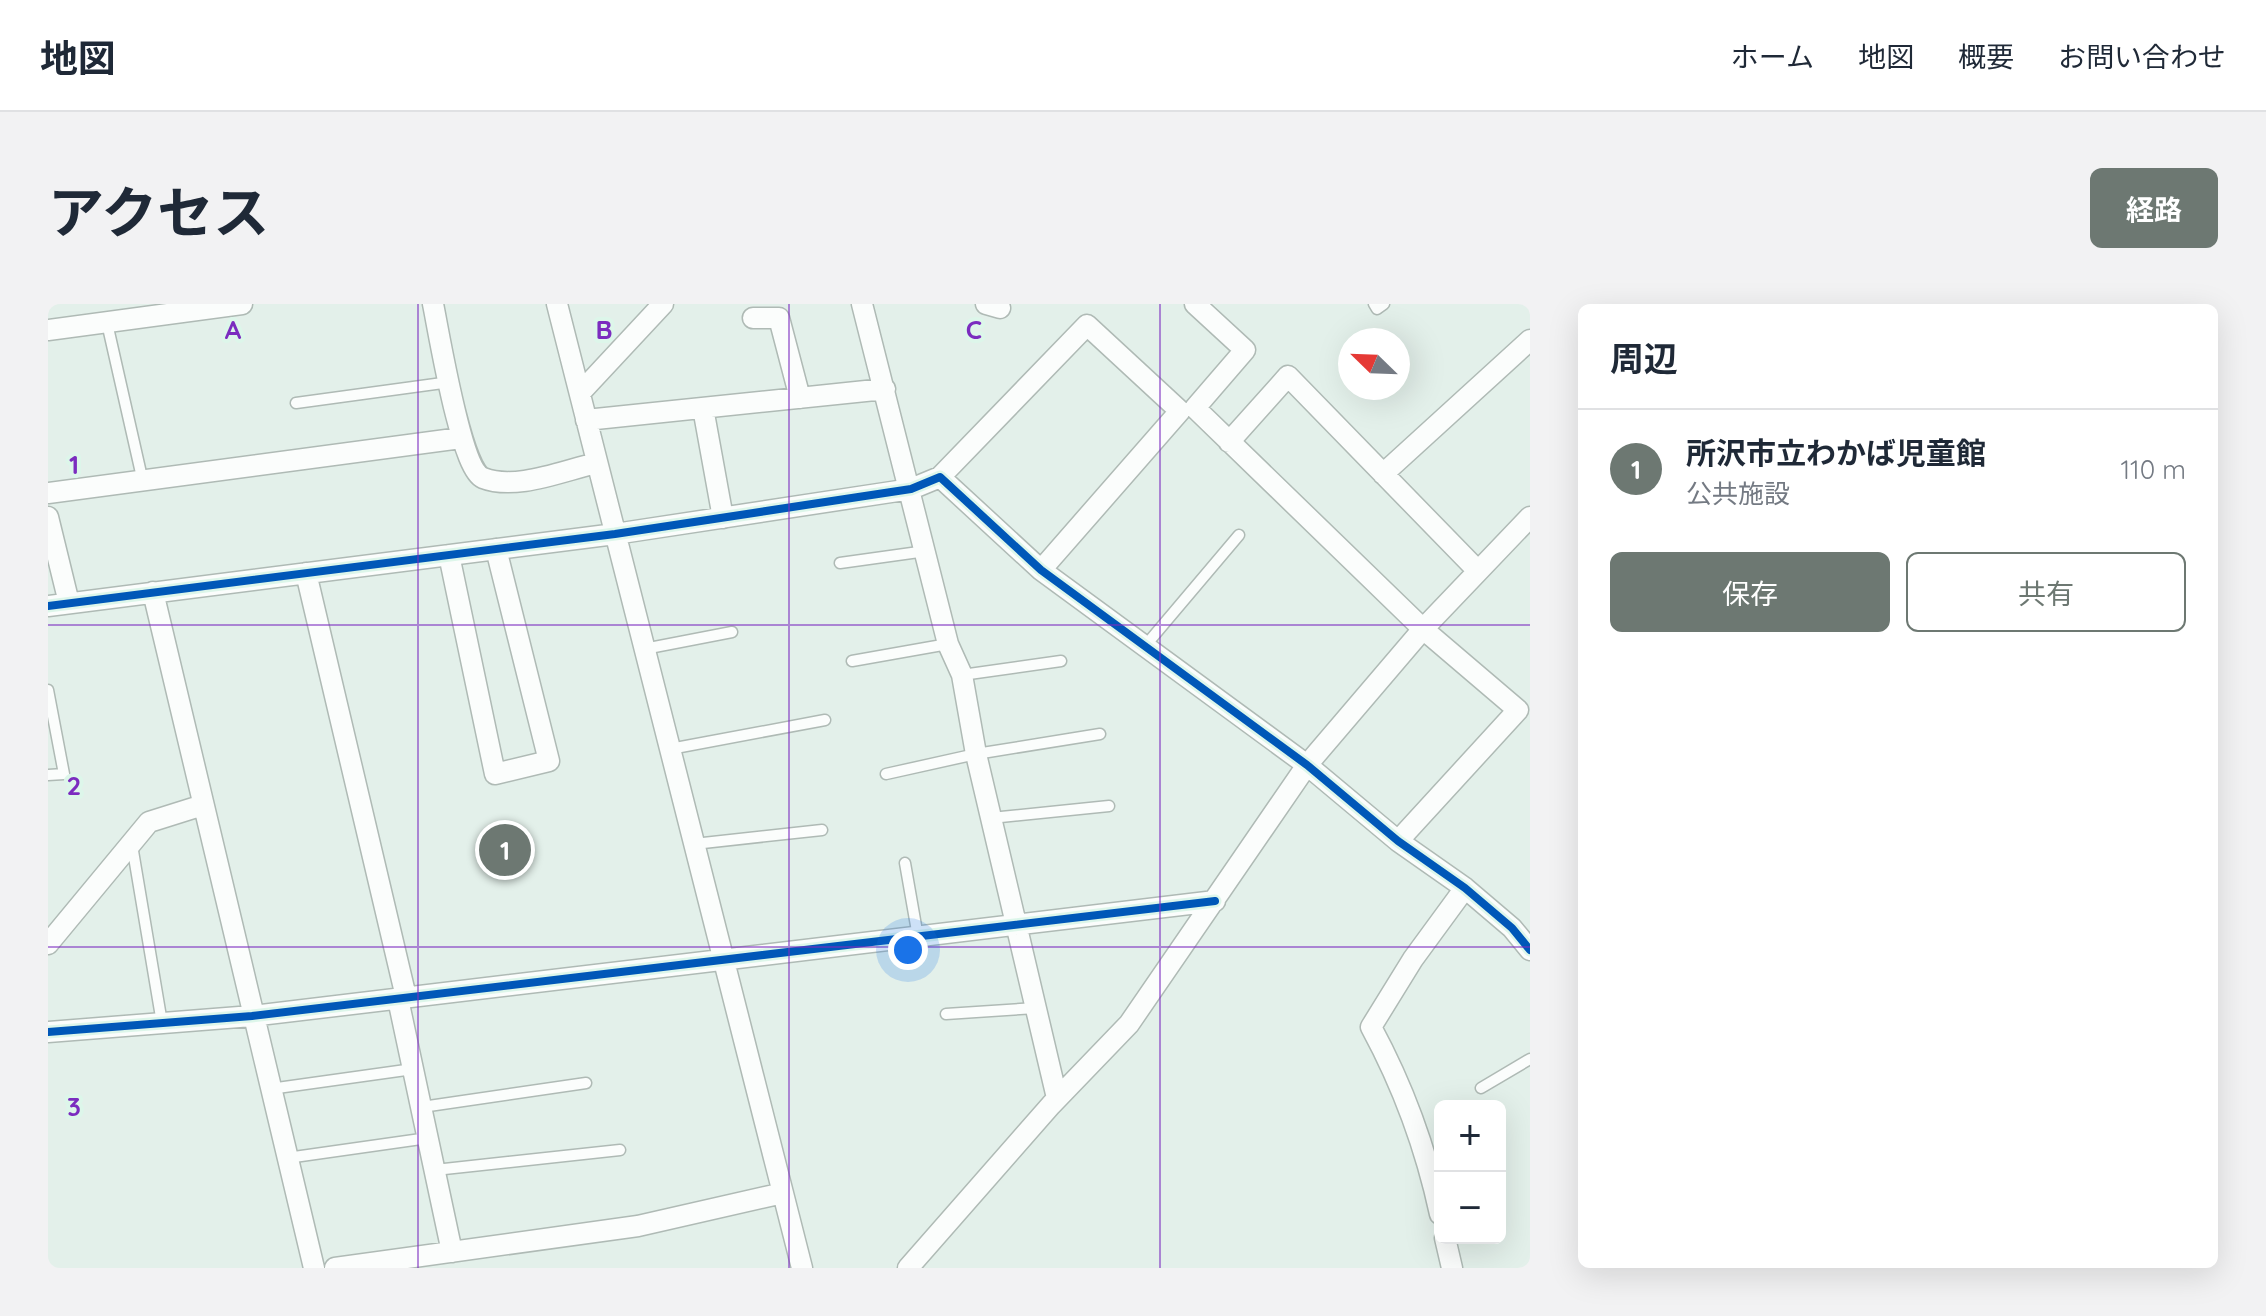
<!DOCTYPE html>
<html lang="ja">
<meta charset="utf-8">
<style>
:root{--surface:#fff;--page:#f2f2f3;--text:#1f2937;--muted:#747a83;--line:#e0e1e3;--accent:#6d7872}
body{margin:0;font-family:Quicksand,"Noto Sans JP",sans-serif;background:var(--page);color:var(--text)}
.controls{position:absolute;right:24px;bottom:24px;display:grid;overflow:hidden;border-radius:12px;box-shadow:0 8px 32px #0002}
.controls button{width:72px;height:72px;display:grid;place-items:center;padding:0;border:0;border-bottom:2px solid var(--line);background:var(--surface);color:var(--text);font:40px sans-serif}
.compass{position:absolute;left:1290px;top:24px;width:72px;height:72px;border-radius:50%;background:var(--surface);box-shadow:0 8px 32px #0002;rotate:293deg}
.you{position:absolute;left:860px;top:646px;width:28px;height:28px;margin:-20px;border:6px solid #fff;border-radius:50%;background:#1a73e8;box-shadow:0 0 0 12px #1a73e833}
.badge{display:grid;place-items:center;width:52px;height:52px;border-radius:50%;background:var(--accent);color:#fff;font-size:26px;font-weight:700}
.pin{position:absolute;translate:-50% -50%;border:4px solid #fff;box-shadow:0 2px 8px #0006}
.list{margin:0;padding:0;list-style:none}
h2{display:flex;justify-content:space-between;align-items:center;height:104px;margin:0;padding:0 32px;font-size:34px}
h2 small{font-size:26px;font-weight:400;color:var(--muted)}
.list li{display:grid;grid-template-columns:52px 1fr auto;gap:24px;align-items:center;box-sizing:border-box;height:120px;padding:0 32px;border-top:2px solid var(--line)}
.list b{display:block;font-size:30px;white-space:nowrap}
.list p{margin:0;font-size:26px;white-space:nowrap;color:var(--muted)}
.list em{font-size:26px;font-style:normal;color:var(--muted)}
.actions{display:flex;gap:16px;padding:24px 32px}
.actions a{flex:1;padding:18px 0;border:2px solid var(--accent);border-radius:12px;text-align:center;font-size:28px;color:var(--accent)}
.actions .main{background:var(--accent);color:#fff}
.map{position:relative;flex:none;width:1482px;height:964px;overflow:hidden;border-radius:12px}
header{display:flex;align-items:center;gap:48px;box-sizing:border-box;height:112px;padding:0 40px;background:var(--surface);border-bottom:2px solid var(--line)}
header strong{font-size:38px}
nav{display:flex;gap:44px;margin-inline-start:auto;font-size:28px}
.intro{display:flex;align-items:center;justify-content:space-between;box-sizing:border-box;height:192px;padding:0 48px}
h1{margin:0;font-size:56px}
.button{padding:20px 36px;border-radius:12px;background:var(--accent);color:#fff;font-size:28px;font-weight:700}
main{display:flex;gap:48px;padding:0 48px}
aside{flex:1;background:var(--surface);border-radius:12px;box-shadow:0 8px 32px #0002}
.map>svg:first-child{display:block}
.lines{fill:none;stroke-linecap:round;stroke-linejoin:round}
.lane-casing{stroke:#afbab5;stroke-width:13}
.street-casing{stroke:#afbab5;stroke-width:23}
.lane{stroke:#fbfdfc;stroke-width:10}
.street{stroke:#fbfdfc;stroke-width:20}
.cycleway-casing{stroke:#ddf6ea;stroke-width:13}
.cycleway{stroke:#0057b8;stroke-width:8}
.grid{fill:none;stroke:#7b2cbf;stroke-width:2;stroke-opacity:0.55}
.grid-label{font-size:26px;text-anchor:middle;font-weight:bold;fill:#7b2cbf;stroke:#ddf6ea;stroke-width:8;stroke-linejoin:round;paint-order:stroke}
</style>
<header>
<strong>地図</strong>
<nav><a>ホーム</a><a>地図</a><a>概要</a><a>お問い合わせ</a></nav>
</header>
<div class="intro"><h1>アクセス</h1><a class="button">経路</a></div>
<main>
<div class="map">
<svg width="1482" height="964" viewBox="0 0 1482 964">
<rect width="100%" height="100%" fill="#e3f0ea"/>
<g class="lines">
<defs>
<path id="lane" d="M 1326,0 L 1329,5 L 1336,0
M 59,19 L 95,178
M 248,99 L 402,78
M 792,259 L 878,247
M 1098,341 L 1191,231
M 596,345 L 684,328
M 804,357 L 900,340
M 914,371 L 1013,357
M 0,386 L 16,470 L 0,471
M 622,445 L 777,416
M 838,470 L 928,450 L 1052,430
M 943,514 L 1061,502
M 646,540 L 774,526
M 84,541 L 114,719
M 857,559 L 870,633
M 898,710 L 988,704
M 1433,784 L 1482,755
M 222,785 L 365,765
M 374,803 L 538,779
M 239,854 L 380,834
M 387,866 L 572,846"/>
<path id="street" d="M 385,0 C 391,29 413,165 435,174 C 468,187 516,166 549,159
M 509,0 L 754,964
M 814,0 L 900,340 L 914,371 L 928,450 L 1009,794
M 938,0 L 952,4
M 1147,0 L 1197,46 L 1147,104 L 1375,325 L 1470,406 L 1350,537
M 705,14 L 731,14 L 752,94
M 0,26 L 194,0
M 532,89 L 615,0
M 655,104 L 675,214
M 538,116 L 837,85
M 1181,138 L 1240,72 L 1430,267
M 1335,170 L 1482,36
M 892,173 L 1039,21 L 1132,107 L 993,266
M 0,189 L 413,134
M 0,213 L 21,299
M 401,251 L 447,470 L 501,457 L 448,245
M 258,269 L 358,693
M 105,288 L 266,964
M 0,302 L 567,230 L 863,185 L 892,173 L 993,266 L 1259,461 L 1350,537 L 1417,584 L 1464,624 L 1482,646
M 0,640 L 101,518 L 155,501
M 350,695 L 404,948
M 0,728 L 204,712 L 1167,597
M 1392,910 C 1378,845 1355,782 1323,723 L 1365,655 L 1417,584
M 1397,934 L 1404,964
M 287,964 L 590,922 L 735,889
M 860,964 L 1003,801 L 1081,720 L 1259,461 L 1375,325 L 1482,213"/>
</defs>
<use href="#lane" class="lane-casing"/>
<use href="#street" class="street-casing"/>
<use href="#lane" class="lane"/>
<use href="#street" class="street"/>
<defs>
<path id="cycleway" d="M 0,302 L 567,230 L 863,185 L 892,173 L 993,266 L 1259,461 L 1350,537 L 1417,584 L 1464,624 L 1482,646
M 0,728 L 204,712 L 1167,597"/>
</defs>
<use href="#cycleway" class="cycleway-casing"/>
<use href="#cycleway" class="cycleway"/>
</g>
<path class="grid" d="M 370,0 L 370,964M 741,0 L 741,964M 1112,0 L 1112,964M 0,321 L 1482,321M 0,643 L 1482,643"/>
<g class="grid-label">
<text x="185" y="35">A</text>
<text x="556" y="35">B</text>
<text x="926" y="35">C</text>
<text x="26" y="170">1</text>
<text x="26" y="491">2</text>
<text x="26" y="812">3</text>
</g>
</svg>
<div class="controls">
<button>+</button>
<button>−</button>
</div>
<svg class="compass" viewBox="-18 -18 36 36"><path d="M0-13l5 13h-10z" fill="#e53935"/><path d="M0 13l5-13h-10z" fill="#747a83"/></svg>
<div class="you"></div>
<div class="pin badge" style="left:457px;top:546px">1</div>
</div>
<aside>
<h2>周辺<small></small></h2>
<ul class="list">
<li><span class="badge">1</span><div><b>所沢市立わかば児童館</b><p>公共施設</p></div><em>110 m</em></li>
</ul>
<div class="actions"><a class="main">保存</a><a>共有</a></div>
</aside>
</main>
